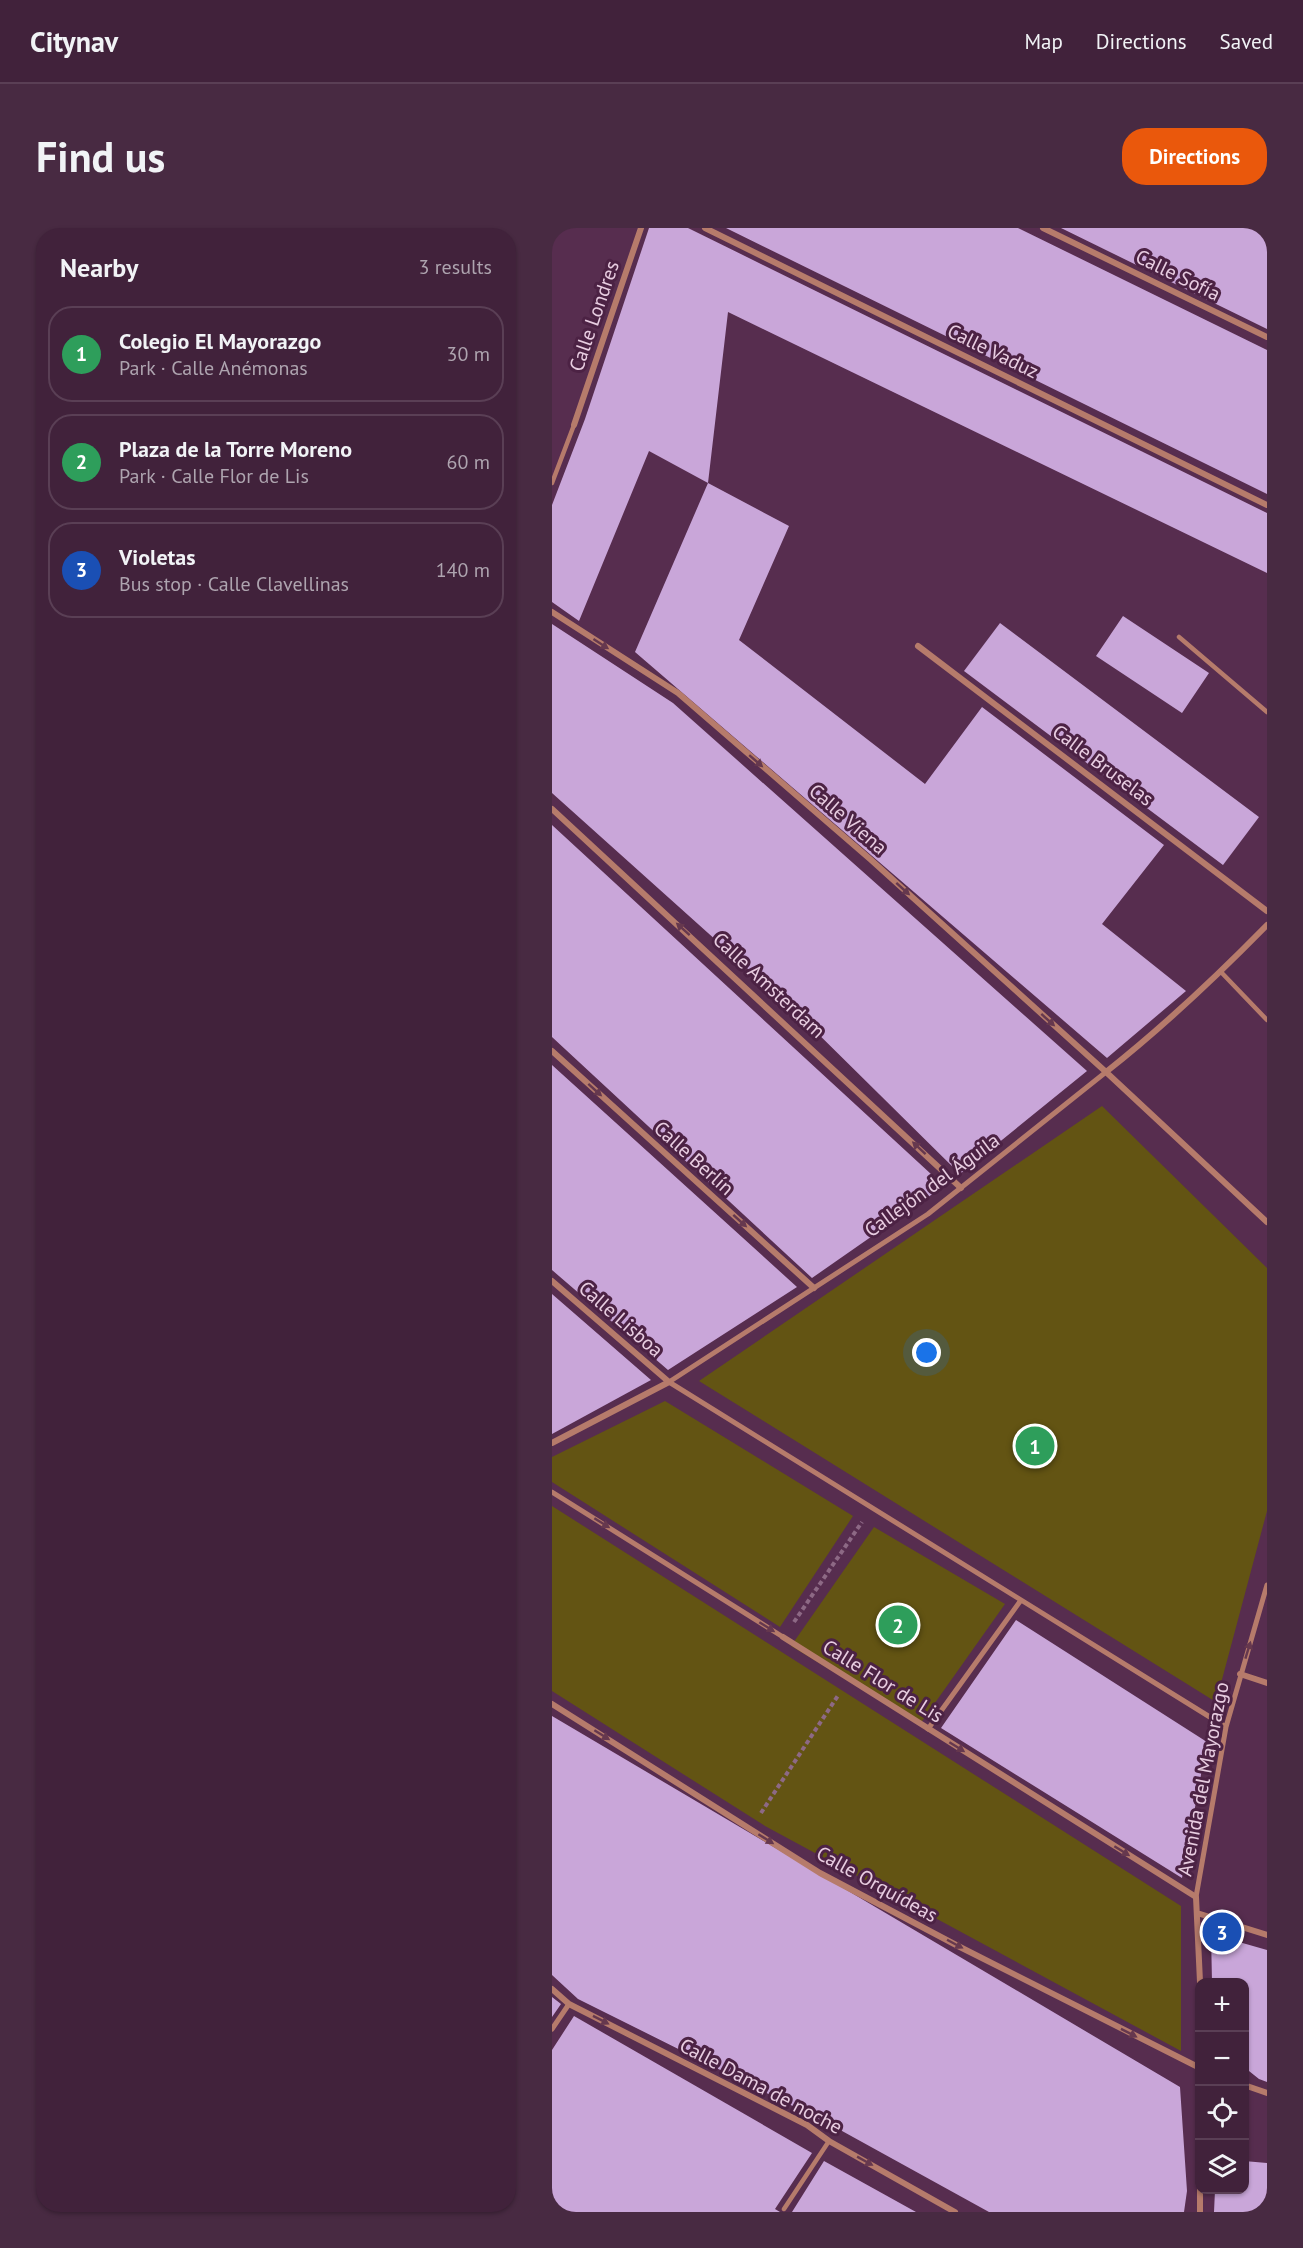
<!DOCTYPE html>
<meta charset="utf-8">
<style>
:root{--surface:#41223b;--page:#482a42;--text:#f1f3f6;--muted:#aea4af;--line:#5a3f55;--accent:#ea580c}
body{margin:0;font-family:"PT Sans",sans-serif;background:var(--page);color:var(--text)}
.controls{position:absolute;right:18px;bottom:18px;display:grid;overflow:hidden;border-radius:12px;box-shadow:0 2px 4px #0004}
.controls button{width:54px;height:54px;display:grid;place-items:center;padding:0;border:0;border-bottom:2px solid var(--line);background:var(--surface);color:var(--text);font:30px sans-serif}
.you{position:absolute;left:375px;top:1125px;width:21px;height:21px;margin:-15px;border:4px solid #fff;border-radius:50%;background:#1a73e8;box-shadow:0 0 0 9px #1a73e833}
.badge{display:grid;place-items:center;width:39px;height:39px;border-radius:50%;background:var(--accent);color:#fff;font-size:20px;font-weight:700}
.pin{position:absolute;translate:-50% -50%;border:3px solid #fff;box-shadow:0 2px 6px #0006}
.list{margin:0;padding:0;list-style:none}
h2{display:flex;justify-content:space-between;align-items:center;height:78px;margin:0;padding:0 24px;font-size:26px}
h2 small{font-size:20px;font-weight:400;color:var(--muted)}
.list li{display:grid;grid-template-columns:39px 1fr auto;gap:18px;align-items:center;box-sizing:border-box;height:96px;margin:0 12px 12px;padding:0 12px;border:2px solid var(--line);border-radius:24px}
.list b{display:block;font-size:22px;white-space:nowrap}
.list p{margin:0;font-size:20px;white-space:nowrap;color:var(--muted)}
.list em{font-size:20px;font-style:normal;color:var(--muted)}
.icon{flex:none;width:33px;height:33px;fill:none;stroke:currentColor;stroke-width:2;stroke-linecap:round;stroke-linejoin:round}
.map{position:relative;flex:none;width:715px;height:1984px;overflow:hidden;border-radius:24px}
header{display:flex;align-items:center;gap:36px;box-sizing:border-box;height:84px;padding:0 30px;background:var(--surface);border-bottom:2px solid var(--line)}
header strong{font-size:28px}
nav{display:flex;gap:33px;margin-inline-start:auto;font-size:21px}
.intro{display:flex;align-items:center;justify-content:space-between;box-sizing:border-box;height:144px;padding:0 36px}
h1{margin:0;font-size:42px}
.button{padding:15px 27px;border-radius:24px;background:var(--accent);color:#fff;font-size:21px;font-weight:700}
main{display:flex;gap:36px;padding:0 36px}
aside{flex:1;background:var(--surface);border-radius:24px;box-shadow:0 2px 4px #0004}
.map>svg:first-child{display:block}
.green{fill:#635413}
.building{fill:#c9a6d9}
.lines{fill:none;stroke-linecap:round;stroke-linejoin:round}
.path{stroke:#8d6985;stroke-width:4;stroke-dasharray:4.5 3;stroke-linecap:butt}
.service{stroke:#b67b6b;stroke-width:4.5}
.pedestrian{stroke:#b67b6b;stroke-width:5}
.minor{stroke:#b67b6b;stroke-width:6}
.oneway{fill:#66384e}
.labels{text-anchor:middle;stroke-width:6;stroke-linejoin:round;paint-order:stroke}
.street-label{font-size:20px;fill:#e8cde1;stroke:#4c2244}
</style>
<header>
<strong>Citynav</strong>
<nav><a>Map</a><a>Directions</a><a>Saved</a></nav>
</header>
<div class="intro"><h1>Find us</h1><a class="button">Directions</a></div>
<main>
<aside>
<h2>Nearby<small>3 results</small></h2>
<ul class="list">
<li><span class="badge" style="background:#2e9e5b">1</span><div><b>Colegio El Mayorazgo</b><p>Park · Calle Anémonas</p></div><em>30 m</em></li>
<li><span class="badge" style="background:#2e9e5b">2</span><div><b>Plaza de la Torre Moreno</b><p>Park · Calle Flor de Lis</p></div><em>60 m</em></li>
<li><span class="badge" style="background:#1a4fb4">3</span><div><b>Violetas</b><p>Bus stop · Calle Clavellinas</p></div><em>140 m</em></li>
</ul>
</aside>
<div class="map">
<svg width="715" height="1984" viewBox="0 0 715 1984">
<rect width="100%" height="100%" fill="#572d4f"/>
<path class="green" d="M 550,878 L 715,1040 L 715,1283 L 664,1474 L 147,1153 Z
M 113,1173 L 301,1288 L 228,1399 L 0,1254 L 0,1229 Z
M 0,1278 L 629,1678 L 629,1823 L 213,1598 L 0,1463 Z
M 322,1299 L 453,1376 L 368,1496 L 239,1418 Z"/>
<path class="building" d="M 97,0 L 136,0 L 715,285 L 715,345 L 176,84 L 156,255 L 237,298 L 187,412 L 373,556 L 430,479 L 612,617 L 550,696 L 634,763 L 555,830 L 83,424 L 156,255 L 97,223 L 27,393 L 0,374 L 0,277 L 33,191 Z
M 174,0 L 466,0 L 715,122 L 715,266 Z
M 509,0 L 715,0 L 715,101 Z
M 571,388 L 657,445 L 630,485 L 544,428 Z
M 448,395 L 707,589 L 671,637 L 412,443 Z
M 0,396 L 121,475 L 535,843 L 408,946 L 245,785 L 0,565 Z
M 0,597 L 392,958 L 260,1050 L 0,809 Z
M 0,837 L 245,1059 L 116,1142 L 0,1042 Z
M 0,1066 L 99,1152 L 0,1206 Z
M 464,1392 L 655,1514 L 630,1650 L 389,1500 Z
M 0,1488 L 628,1859 L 635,1963 L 632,1984 L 437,1984 L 281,1898 L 26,1771 L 0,1747 Z
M 659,1706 L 715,1722 L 715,1854 L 707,1851 L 692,1839 L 692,1754 L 660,1754 Z
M 0,1769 L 9,1776 L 0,1789 Z
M 22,1788 L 260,1925 L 223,1981 L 228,1984 L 14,1984 L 0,1975 L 0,1822 Z
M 272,1933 L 364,1984 L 240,1984 Z
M 692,1933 L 715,1935 L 715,1984 L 662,1984 L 663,1962 L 692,1962 Z"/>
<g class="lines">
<path class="path" d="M 242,1394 L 310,1294
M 209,1585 L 287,1466"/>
<path class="service" d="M 0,255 L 22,197
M 627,409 L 715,484
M 669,744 L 715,792
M 232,1981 L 277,1913"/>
<path class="pedestrian" d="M 554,844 L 376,986 L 117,1154 L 674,1499
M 0,1264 L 231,1409
M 376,1501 L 469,1372
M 644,1669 L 674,1499 L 715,1357
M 0,1801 L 17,1776"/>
<path class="minor" d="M 153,0 L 715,277
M 491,0 L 715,109
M 22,197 L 89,0
M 0,384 L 126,465 L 318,631 L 554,844 L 715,994
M 366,418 L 715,683
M 0,581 L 409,960
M 0,823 L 262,1060
M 554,844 C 611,799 664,749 715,697
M 0,1053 L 117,1154 L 0,1215
M 231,1409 L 644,1669 L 648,1754
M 688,1446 L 715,1455
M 0,1476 L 268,1645 L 406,1718 L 648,1840
M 645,1685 L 715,1707
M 0,1761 L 17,1776 L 255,1897 L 277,1913 L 403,1984
M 692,1857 L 715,1865
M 0,1984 L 1,1984
M 648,1984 L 648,1962"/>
</g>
<defs><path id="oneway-solid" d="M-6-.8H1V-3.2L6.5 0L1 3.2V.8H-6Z" transform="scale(1.5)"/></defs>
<g class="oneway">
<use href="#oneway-solid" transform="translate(49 416) rotate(33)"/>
<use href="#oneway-solid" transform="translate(204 533) rotate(41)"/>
<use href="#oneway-solid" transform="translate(351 661) rotate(42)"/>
<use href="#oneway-solid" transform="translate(131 701) rotate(-138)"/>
<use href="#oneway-solid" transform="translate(496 792) rotate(42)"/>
<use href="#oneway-solid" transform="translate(43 862) rotate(42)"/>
<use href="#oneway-solid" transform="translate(367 920) rotate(-137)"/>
<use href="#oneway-solid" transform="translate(188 993) rotate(42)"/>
<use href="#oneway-solid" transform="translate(50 1295) rotate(32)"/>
<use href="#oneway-solid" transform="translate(215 1399) rotate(32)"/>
<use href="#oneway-solid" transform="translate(696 1422) rotate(-73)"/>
<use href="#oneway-solid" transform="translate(50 1507) rotate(32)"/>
<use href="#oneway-solid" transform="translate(405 1519) rotate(32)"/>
<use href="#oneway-solid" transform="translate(214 1611) rotate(32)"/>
<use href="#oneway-solid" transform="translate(570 1623) rotate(32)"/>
<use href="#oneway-solid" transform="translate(403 1716) rotate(28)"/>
<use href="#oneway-solid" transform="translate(49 1792) rotate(27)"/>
<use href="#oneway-solid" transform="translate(577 1805) rotate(27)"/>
<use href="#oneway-solid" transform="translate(313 1933) rotate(29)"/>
</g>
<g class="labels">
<g class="street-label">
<text transform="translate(626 47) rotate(26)" y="7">Calle Sofía</text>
<text transform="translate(42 88) rotate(-71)" y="7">Calle Londres</text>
<text transform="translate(441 123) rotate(26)" y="7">Calle Vaduz</text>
<text transform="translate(551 537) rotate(37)" y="7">Calle Bruselas</text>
<text transform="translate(296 591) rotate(41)" y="7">Calle Viena</text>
<text transform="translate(217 757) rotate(43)" y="7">Calle Amsterdam</text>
<text transform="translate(142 930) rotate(42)" y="7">Calle Berlín</text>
<text transform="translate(380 957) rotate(-36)" y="7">Callejón del Águila</text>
<text transform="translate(69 1091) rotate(41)" y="7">Calle Lisboa</text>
<text transform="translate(331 1453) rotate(32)" y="7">Calle Flor de Lis</text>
<text transform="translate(651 1551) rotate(-79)" y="7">Avenida del Mayorazgo</text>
<text transform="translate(325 1656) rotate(29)" y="7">Calle Orquídeas</text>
<text transform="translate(209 1858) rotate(28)" y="7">Calle Dama de noche</text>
</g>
</g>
</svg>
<div class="controls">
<button>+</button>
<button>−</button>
<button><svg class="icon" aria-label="locate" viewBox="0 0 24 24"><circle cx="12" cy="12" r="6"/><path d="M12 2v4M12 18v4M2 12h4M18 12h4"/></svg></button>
<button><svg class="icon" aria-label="layers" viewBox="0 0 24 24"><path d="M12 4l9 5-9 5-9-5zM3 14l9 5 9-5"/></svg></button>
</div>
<div class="you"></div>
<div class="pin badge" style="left:483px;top:1218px;background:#2e9e5b">1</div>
<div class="pin badge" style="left:346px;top:1397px;background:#2e9e5b">2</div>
<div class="pin badge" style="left:670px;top:1704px;background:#1a4fb4">3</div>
</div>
</main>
